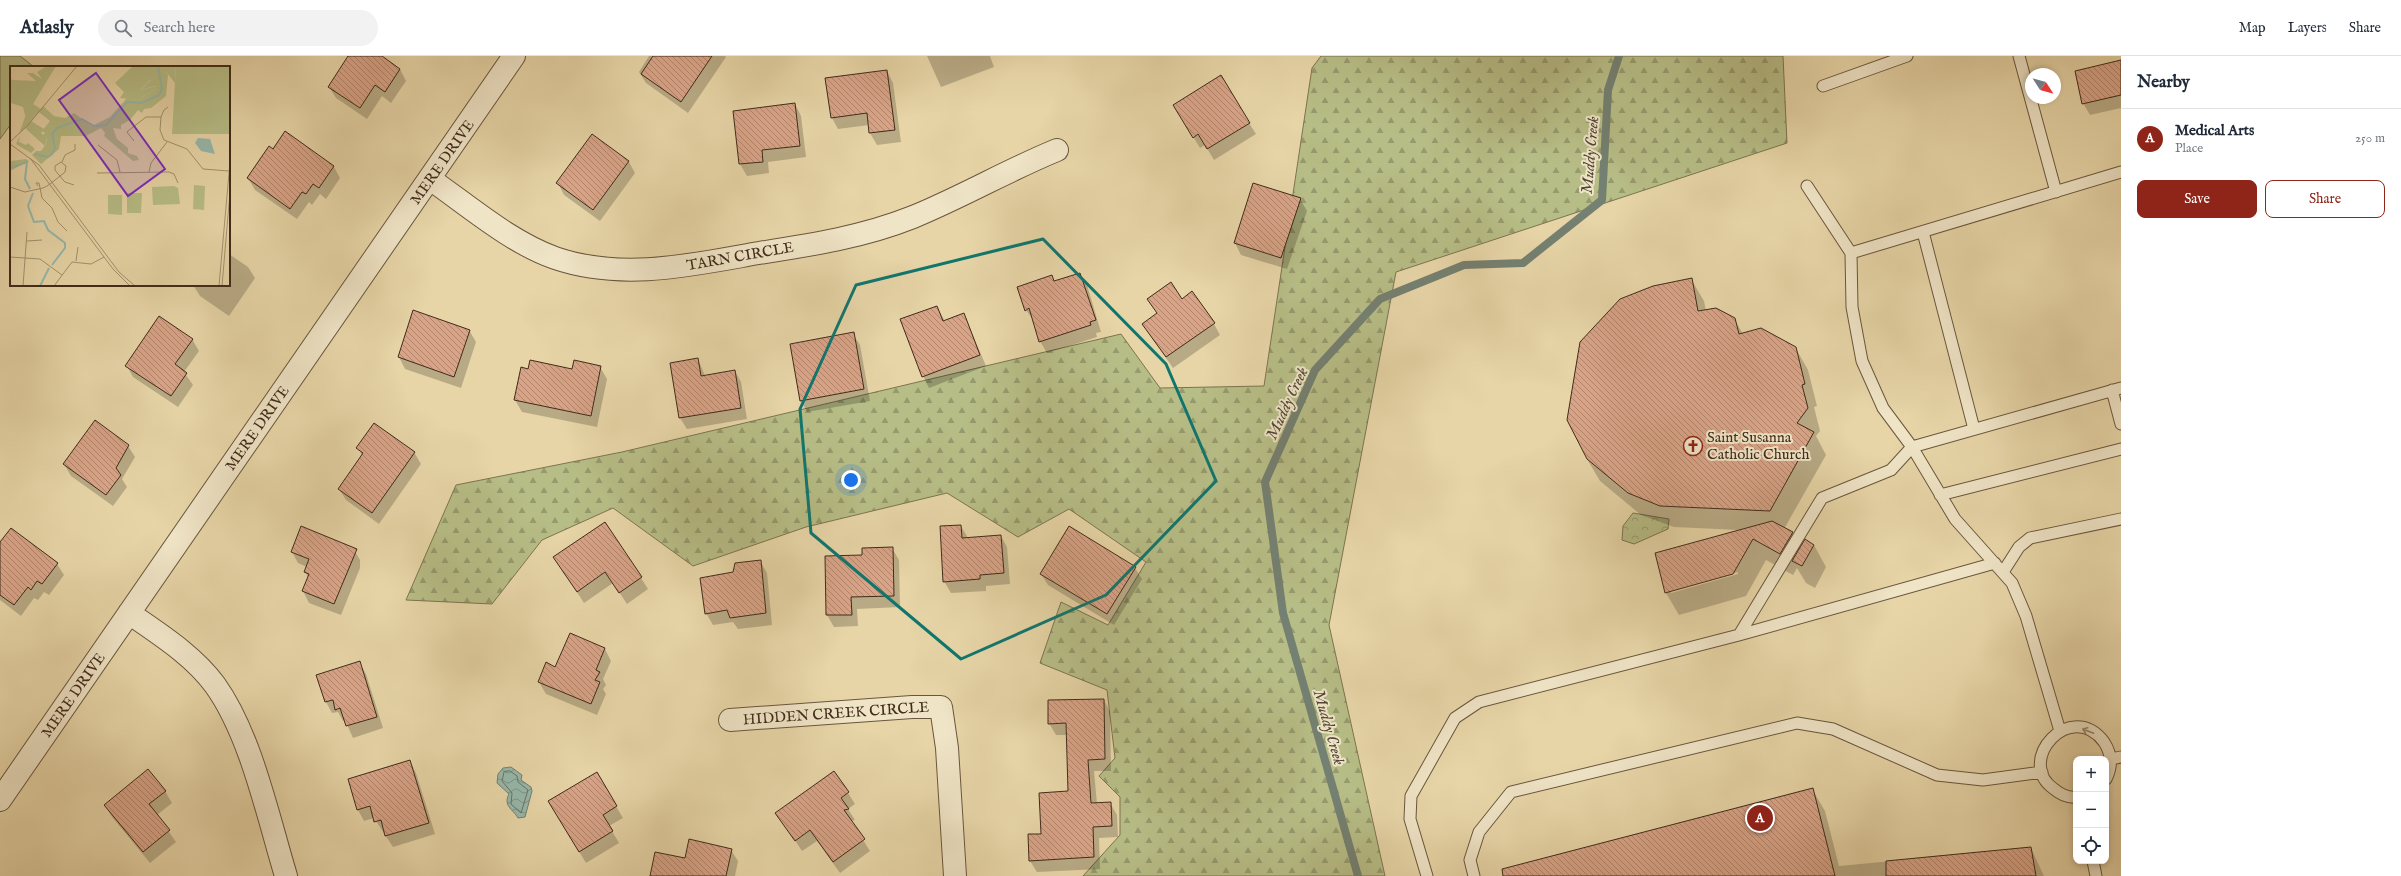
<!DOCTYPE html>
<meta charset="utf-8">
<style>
:root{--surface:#fff;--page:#f2f2f3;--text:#1f2937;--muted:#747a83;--line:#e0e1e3;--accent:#8f2418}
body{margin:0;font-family:"IM FELL English",serif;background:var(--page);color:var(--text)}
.controls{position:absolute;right:12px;bottom:12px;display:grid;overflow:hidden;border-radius:8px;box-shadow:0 2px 6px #0003}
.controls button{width:36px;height:36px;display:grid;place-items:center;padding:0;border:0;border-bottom:1px solid var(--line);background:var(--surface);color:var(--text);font:20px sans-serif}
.compass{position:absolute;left:2025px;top:12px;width:36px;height:36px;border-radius:50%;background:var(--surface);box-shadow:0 2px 6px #0003;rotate:126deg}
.you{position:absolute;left:851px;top:424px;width:14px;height:14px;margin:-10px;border:3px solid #fff;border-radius:50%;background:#1a73e8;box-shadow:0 0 0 6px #1a73e833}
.badge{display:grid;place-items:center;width:26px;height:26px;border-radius:50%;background:var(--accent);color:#fff;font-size:13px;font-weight:700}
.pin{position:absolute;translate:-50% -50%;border:2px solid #fff;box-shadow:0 1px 4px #0006}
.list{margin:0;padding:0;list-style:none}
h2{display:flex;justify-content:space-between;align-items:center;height:52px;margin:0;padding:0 16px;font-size:17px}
h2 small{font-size:13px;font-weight:400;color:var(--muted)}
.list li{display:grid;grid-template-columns:26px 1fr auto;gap:12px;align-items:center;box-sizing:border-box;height:60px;padding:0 16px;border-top:1px solid var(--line)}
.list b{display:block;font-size:15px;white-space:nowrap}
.list p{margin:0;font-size:13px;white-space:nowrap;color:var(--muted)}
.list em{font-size:13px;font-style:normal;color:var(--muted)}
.actions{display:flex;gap:8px;padding:12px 16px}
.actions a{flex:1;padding:9px 0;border:1px solid var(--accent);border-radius:8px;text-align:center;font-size:14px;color:var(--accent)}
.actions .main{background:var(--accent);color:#fff}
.icon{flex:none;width:22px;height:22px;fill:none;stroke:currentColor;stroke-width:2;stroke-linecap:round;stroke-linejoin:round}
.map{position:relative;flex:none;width:2121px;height:820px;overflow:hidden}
header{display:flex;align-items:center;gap:24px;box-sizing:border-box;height:56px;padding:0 20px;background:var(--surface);border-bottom:1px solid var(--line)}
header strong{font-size:19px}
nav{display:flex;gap:22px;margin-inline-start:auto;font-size:14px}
.search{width:280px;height:36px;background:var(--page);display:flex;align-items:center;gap:10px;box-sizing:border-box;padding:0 14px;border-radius:22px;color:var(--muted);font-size:15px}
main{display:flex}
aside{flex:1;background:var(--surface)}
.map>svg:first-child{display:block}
.forest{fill:url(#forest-firs);stroke:#7c7450}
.park{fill:url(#park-crowns);stroke:#7c7450}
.pitch{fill:#b7bd86;stroke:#7c7450}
.water{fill:url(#water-waves);stroke:#748071}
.shadow{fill:#0003;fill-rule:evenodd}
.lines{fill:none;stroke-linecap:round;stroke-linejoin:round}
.shore{stroke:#6c7262;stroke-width:1}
.stream{stroke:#748071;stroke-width:8}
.building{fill:url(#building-back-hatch);stroke:#402b1a}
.lane-casing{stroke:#6a563d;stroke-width:13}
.street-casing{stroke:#6a563d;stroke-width:24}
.lane{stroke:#efe4c6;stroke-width:11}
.street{stroke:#efe4c6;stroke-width:22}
.oneway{stroke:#988870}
.marked{fill:none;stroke:#0f766e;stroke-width:3;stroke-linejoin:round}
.labels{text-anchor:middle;stroke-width:4;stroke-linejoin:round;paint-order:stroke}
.street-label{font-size:15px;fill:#402b1a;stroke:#efe4c6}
.poi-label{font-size:15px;fill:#402b1a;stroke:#efe4c6;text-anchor:start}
.water-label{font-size:16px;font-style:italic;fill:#514737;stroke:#efe4c6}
.inset-river{fill:none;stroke:#97b8ab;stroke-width:2}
.inset-road{fill:none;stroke:#a4916f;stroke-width:1}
.view{fill:#7b2cbf;fill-opacity:0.15;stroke:#7b2cbf;stroke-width:2}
.inset-edge{fill:none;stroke:#402b1a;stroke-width:2}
</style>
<header>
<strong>Atlasly</strong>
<div class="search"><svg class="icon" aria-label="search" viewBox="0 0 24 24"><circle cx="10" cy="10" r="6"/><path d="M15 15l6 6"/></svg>Search here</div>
<nav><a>Map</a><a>Layers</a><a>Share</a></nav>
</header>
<main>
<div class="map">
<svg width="2121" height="820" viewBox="0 0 2121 820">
<defs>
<pattern id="forest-firs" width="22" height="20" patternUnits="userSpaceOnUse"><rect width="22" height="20" fill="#b7bd86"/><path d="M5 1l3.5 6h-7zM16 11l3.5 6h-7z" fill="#969a6d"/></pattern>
<pattern id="park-crowns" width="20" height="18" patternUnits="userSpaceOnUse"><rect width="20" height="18" fill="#b7bd86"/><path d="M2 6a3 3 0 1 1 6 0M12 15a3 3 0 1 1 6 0" fill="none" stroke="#969a6d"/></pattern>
<pattern id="water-waves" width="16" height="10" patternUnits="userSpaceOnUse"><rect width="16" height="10" fill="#97b8ab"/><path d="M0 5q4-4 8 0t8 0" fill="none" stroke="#7d968a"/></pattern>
<pattern id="building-back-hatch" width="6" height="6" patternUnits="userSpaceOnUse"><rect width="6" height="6" fill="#d9a386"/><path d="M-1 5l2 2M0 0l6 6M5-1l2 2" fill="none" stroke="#b1856d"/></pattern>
</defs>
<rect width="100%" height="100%" fill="#e7d5a7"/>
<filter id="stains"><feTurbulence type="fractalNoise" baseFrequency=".005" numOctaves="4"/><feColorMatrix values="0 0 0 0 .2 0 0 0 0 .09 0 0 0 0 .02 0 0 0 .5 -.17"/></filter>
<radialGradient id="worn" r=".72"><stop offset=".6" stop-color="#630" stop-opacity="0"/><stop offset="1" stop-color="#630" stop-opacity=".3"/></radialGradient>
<path class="forest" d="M 1321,0 L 1783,0 L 1787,87 L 1396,216 L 1329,569 L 1385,820 L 1083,820 L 1120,779 L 1120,741 L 1099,720 L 1115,702 L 1107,634 L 1040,607 L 1061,546 L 1108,569 L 1146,506 L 1069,453 L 1018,481 L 947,437 L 806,471 L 693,510 L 613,452 L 542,484 L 492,548 L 406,544 L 456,429 L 622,396 L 1121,278 L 1160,332 L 1264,330 L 1312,12 Z"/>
<path class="park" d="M 1633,457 L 1669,463 L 1668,473 L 1634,488 L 1622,484 L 1623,470 Z"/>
<path class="pitch" d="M 0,0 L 20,0 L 34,11 L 11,11 L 11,68 L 0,83 Z"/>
<path class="water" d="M 511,711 L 522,719 L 521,724 L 531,731 L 532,735 L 525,761 L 518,762 C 512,752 503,750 509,738 L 497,727 L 498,718 L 503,712 Z"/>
<path class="shadow" d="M 350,0 L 380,0 L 400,13 L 406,25 L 391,47 L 382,40 L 367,63 L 336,42 L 329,31 Z
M 649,0 L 725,0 L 726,1 L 688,57 L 646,27 L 639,16 Z
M 927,0 L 990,0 L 994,11 L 941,31 Z
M 2121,5 L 2121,52 L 2090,59 L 2083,47 Z
M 887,15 L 893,27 L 901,86 L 877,89 L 870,77 L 869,69 L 838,73 L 832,62 Z
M 795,48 L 801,60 L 806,101 L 768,106 L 769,117 L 747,120 L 740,108 L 734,56 Z
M 1174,49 L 1249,67 L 1256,78 L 1214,104 L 1205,89 L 1200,92 Z
M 285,77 L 334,111 L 340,122 L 326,143 L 320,138 L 312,149 L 309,146 L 297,163 L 255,134 L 248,122 Z
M 629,106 L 635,117 L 600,165 L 564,139 L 558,127 Z
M 1254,128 L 1300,143 L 1307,155 L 1287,213 L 1241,199 L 1235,187 Z
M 229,198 L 248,211 L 255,222 L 229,260 L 200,240 L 193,229 L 229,229 Z
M 1080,218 L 1087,229 L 1101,276 L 1096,277 L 1097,281 L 1047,297 L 1040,285 L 1034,265 L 1026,254 L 1019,231 L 1052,220 L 1055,226 Z
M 1691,223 L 1704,245 L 1706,255 L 1734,263 L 1743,278 L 1795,291 L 1808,314 L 1817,350 L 1814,351 L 1820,375 L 1816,380 L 1826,399 L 1784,473 L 1792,477 L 1801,492 L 1814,489 L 1826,511 L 1815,532 L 1806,527 L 1797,512 L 1793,519 L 1766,504 L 1746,540 L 1679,559 L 1666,537 L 1656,498 L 1739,474 L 1674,471 L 1641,459 L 1600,425 L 1587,403 ZM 1738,516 L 1738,518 L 1671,537 L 1671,535 Z
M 1149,244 L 1182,244 L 1214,268 L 1220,279 L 1173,312 L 1150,279 L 1158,258 Z
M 937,251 L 945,265 L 964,258 L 986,310 L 929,332 L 923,320 Z
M 414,256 L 469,274 L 476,286 L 461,332 L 405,313 L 399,301 Z
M 853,278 L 860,289 L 870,345 L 807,356 L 801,345 Z
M 192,283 L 199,295 L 184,316 L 193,329 L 178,351 L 133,321 L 127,310 Z
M 698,303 L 705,320 L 735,315 L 741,326 L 747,363 L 687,373 L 680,362 Z
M 600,311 L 607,323 L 597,371 L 522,356 L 515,344 L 529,314 L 573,314 Z
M 128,390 L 135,401 L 122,423 L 127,431 L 113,450 L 71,420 L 64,408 Z
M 358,392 L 414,396 L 421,408 L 379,468 L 346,444 L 339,433 L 362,400 Z
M 961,470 L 968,482 L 1001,480 L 1007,491 L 1010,528 L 986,530 L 986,535 L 951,537 L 944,525 Z
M 0,488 L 57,508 L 64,519 L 49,539 L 44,536 L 38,544 L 34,542 L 21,560 L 0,544 Z
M 353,492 L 360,504 L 360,512 L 341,559 L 309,547 L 303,535 L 308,521 L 305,516 L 307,511 L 298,507 L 292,496 Z
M 892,492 L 899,504 L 900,551 L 857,553 L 858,570 L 834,571 L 827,559 L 826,501 L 863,500 Z
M 555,502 L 641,522 L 648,533 L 627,548 L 613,527 L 584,547 Z
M 760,505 L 767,517 L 772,569 L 738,573 L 733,566 L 713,569 L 706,557 L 734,517 Z
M 1135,512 L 1142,523 L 1114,569 L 1048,529 L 1041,518 Z
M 571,578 L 605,593 L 611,605 L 603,623 L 606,629 L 603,633 L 606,638 L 597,659 L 546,638 L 539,626 L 556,612 Z
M 359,606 L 366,618 L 383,672 L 353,682 L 345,664 L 343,665 L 338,656 L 332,657 L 326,646 L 317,620 Z
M 1104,644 L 1110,656 L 1111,715 L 1094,715 L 1097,748 L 1110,747 L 1117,759 L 1118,781 L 1099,782 L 1100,813 L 1037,816 L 1030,805 L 1042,778 L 1069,736 L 1068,679 L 1056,679 L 1049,667 Z
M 410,705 L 416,717 L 435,778 L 393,791 L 374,762 L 364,765 L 358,754 Z
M 596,717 L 623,762 L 609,770 L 619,787 L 586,807 L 556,757 Z
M 1812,733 L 1825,755 L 1839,810 L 2031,792 L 2044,820 L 1527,820 Z
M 165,735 L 172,747 L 157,759 L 176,786 L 150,807 L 112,761 L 105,749 Z
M 848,737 L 855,748 L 848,753 L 855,764 L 851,765 L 870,795 L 840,817 L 817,785 L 802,795 L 777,757 Z
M 731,794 L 738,805 L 735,820 L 651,820 L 685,803 Z"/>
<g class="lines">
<path class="shore" d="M 510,715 L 517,720 L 518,726 L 528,734 L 521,757 L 511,748 L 512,737 L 502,725 L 504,716 Z"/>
<path class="stream" d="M 1358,820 L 1283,557 L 1265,426 L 1315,314 L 1380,243 L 1464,209 L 1523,207 L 1602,144 L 1608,34 L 1619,0"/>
</g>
<path class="building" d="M 348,0 L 382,0 L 400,13 L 385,36 L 375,29 L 360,52 L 328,31 Z
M 653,0 L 712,0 L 681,46 L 641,18 Z
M 2121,4 L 2121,39 L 2082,48 L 2075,15 Z
M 887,14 L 895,74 L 869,77 L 867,57 L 831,62 L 825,22 Z
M 1221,19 L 1250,67 L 1207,93 L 1198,78 L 1193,82 L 1173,49 Z
M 795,47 L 800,90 L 762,94 L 763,106 L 739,108 L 733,55 Z
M 285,75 L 334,110 L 319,132 L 313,128 L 306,138 L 302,136 L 290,153 L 247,122 L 269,90 L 273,93 Z
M 592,78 L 629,105 L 593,154 L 556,127 Z
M 1253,127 L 1301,142 L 1281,202 L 1234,187 Z
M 1080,217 L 1096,264 L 1090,266 L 1091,269 L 1039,286 L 1029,252 L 1025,255 L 1017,231 L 1052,219 L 1054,225 Z
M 1692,222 L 1698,255 L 1716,252 L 1735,262 L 1739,278 L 1761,272 L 1796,291 L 1805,328 L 1802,329 L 1808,352 L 1797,367 L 1814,376 L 1770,455 L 1660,450 L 1628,437 L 1587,403 L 1567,364 L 1580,286 L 1620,243 L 1653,230 Z
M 1171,226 L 1182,243 L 1192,235 L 1215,267 L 1166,301 L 1142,268 L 1157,257 L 1147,243 Z
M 937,250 L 943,265 L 964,257 L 980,299 L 922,321 L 900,263 Z
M 413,254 L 470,274 L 454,321 L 398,301 Z
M 159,260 L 193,283 L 175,308 L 187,317 L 171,340 L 125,310 Z
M 854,276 L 864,333 L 800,345 L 790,288 Z
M 698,302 L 701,320 L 735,314 L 741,352 L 679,362 L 670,307 Z
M 530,304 L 572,313 L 574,304 L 601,310 L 591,360 L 514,344 L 521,311 L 528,313 Z
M 95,364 L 129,389 L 116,412 L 121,419 L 106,439 L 63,408 Z
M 374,367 L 415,396 L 372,457 L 338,433 L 363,397 L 356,392 Z
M 1772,465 L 1793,476 L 1780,498 L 1753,483 L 1733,518 L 1665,537 L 1655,497 Z
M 605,466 L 642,521 L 619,537 L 605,516 L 577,536 L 553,501 Z
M 961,469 L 962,482 L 1001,479 L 1004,517 L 980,519 L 980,523 L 943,526 L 940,470 Z
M 301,470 L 357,493 L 334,548 L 302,535 L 309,518 L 304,516 L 309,503 L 291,496 Z
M 1069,470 L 1136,511 L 1107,558 L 1040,518 Z
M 11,472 L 58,507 L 42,528 L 37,525 L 31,534 L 28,531 L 14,549 L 0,539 L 0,486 Z
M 1805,483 L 1814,489 L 1802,510 L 1792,505 Z
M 893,491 L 894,540 L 851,541 L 852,559 L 826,559 L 825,500 L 862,499 L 862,492 Z
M 761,504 L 766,557 L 730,562 L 727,554 L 705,558 L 700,522 L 733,516 L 735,507 Z
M 570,577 L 605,592 L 596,614 L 600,616 L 595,624 L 600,626 L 591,648 L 538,626 L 546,606 L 555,611 Z
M 360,605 L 377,661 L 346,670 L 340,652 L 335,654 L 333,644 L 325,646 L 316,619 Z
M 1104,643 L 1105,703 L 1088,704 L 1091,747 L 1111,746 L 1112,770 L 1093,771 L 1094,801 L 1029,805 L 1028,778 L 1041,778 L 1039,737 L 1068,735 L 1066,667 L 1048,668 L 1048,644 Z
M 410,704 L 429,767 L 385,780 L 381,764 L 374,766 L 370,750 L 357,754 L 348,723 Z
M 148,713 L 166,735 L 149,748 L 170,774 L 143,796 L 104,749 Z
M 834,715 L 849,736 L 841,742 L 849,753 L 844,754 L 865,783 L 833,806 L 810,774 L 795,785 L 775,757 Z
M 597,716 L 617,750 L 603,759 L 613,775 L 579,796 L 548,745 Z
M 1813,732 L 1835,820 L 1503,820 L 1502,813 Z
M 689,783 L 732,793 L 726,820 L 650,820 L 655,796 L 685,802 Z
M 2031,791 L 2036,820 L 1886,820 L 1886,805 Z"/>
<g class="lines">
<defs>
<path id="lane" d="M 2019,0 L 2056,136
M 1823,30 L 1907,0
M 1807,130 L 1851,197 L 1852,251 L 1862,305 L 1883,352 L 1912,391 L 1955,463 L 2012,527 L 2026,560 L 2060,675
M 1923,176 L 1974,373
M 1851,197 L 2121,116
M 2112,334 L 2121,368
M 1940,439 L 2121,393
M 2003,516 L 2019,491 L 2030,482 L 2121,463
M 1739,579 L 1822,442 L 1891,414 L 1912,391 L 2121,332
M 2111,703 L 2121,701
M 2076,741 C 2067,742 2060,738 2054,733 C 2014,705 2071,642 2104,686 C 2112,698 2112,711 2106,723
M 2093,805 L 2096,820
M 1427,820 L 1410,763 L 1411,740 L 1455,662 L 1479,646 L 1739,579 L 1995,507
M 1474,820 L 1470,804 L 1479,776 L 1511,736 L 1797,667 L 1833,673 L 1937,719 L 1983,724 L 2042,716"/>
<path id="street" d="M 430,123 C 469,150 510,186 555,202 C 622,225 691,209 759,197 C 811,189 863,181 913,161 C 962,141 1008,114 1057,94
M 129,557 C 159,578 193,599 215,629 C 251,679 268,761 286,820
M 730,664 L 912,651 L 941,651 L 947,692 L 955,820
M 0,744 L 514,0"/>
</defs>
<use href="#lane" class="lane-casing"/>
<use href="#street" class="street-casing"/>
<use href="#lane" class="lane"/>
<use href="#street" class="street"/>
</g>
<defs><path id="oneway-shaft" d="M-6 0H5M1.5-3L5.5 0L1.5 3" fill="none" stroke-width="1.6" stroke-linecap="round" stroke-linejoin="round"/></defs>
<use class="oneway" href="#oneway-shaft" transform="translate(2088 675) rotate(-159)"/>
<path class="marked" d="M 1043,183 L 1166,308 L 1216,425 L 1106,539 L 961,603 L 811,477 L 800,353 L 856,229 Z"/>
<defs>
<symbol id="church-ring" viewBox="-11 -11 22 22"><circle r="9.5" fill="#efe4c6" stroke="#8f2418" stroke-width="1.5"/><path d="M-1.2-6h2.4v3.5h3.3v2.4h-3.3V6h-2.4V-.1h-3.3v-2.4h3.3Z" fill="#8f2418"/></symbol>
</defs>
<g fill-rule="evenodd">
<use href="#church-ring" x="1682" y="379" width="22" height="22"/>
</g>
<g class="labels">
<g class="street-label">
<text transform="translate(442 106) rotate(-55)" y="5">MERE DRIVE</text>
<text transform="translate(740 200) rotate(-10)" y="5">TARN CIRCLE</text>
<text transform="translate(257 372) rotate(-55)" y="5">MERE DRIVE</text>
<text transform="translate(73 639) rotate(-55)" y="5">MERE DRIVE</text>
<text transform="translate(836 657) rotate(-4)" y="5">HIDDEN CREEK CIRCLE</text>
</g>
<g class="poi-label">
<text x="1707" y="386">Saint Susanna<tspan x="1707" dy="17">Catholic Church</tspan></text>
</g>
<g class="water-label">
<text transform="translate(1589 99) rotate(-85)" y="6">Muddy Creek</text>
<text transform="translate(1286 347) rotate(-65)" y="6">Muddy Creek</text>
<text transform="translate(1330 671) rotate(74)" y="6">Muddy Creek</text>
</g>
</g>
<g transform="translate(10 10)">
<rect width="220" height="220" fill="#e7d5a7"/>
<path d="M 123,0 L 145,0 L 141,13 L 130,24 L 147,20 L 146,23 L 127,34 L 110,32 L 114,26 L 105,17 ZM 166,0 L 165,17 L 152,1 ZM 15,51 L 24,51 L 21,55 L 34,63 L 31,67 L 37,71 L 35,80 L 15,62 L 9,68 ZM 10,70 L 9,76 L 16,79 L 18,77 L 25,83 L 21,87 L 6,78 Z" fill="#b7bd86"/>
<path d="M 37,0 L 46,0 L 23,38 L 31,43 L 33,40 L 44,50 L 55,52 L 64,47 L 82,60 L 100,51 L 117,32 L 127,34 L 146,23 L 146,20 L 130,24 L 141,14 L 140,7 L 145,0 L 152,0 L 158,9 L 156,30 L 141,42 L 134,43 L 132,47 L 128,44 L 120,54 L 111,59 L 111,63 L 103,62 L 107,73 L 118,82 L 118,87 L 127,90 L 129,94 L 123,95 L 94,70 L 95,67 L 91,62 L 76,70 L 51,70 L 49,83 L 31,98 L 22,89 L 26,85 L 31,85 L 36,78 L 37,71 L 33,70 L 35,67 L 32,65 L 40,55 L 29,46 L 24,51 L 16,53 L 13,41 L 1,37 L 0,11 L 2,14 L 26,15 L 17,7 L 23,7 L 32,13 L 27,6 ZM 16,93 L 19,95 L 0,105 L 1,95 Z" fill="#b7bd86"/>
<path d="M 166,0 L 220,0 L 220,68 L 162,68 Z" fill="#b7bd86"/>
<path d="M 126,0 L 139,3 L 124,21 L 115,14 ZM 184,119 L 195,120 L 194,144 L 183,143 ZM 164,120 L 168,122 L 170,138 L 143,139 L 142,121 ZM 117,127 L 132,127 L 131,147 L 117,147 ZM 98,129 L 112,129 L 112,149 L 98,148 Z" fill="#b7bd86"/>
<path d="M 188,72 L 200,73 L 205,88 L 191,85 L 185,77 Z" fill="#97b8ab"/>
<path class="inset-river" d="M 25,88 L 38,91 L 42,88 L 45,82 L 42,68 L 47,62 L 72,53 L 84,60 L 96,59 L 117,36 L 132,37 L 149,29 L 152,23 L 148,0M 0,102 L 17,96 L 15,113 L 20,123M 23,127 L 18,140 L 24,156 L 34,155 L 38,164 L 55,177 L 55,182 L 42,199M 30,220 L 39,202"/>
<path class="inset-road" d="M 158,41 L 154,44 L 151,51 L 150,64 L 154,74 L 177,83 L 193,103 L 219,105M 124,75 L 117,66 L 118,65 L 136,51 L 151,51M 0,76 L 18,59 L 67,0M 0,78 L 29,99 L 109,206 L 125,220M 88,79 L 107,94 L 110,106M 20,92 L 103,203 L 120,220M 52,96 L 55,89 L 65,84 L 65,78M 139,106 L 141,97 L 157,76M 87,107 L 159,106 L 164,108 L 168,117M 28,120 L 26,117 L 29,117 L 32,132 L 42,142 L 48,156 L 57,165M 0,121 L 15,126 L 33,122 L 37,120 L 40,118 L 50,110 L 54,107 L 55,106 L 56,100 L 51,96 L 45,100 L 45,104 L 48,108 L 50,110 L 53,114 L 55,116 L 64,119M 17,175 L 32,174M 0,191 L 30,193 L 52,209M 66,195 L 68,181M 13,220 L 17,166M 44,220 L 62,196 L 81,198 L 94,191M 209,220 L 220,96M 212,220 L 220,126"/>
<path class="view" d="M 86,7 L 155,103 L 118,130 L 49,34 Z"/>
<rect width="220" height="220" class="inset-edge"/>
</g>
<rect width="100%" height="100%" filter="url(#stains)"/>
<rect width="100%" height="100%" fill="url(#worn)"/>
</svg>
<div class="controls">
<button>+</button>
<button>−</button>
<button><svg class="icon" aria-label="locate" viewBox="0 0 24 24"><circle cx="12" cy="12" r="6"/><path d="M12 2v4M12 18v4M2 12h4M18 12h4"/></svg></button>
</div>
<svg class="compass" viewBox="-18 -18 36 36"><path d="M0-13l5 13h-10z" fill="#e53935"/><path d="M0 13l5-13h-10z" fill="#747a83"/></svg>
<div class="you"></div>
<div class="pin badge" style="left:1760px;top:762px">A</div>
</div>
<aside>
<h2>Nearby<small></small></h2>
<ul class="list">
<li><span class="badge">A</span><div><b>Medical Arts</b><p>Place</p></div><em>250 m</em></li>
</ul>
<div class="actions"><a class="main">Save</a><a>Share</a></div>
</aside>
</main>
